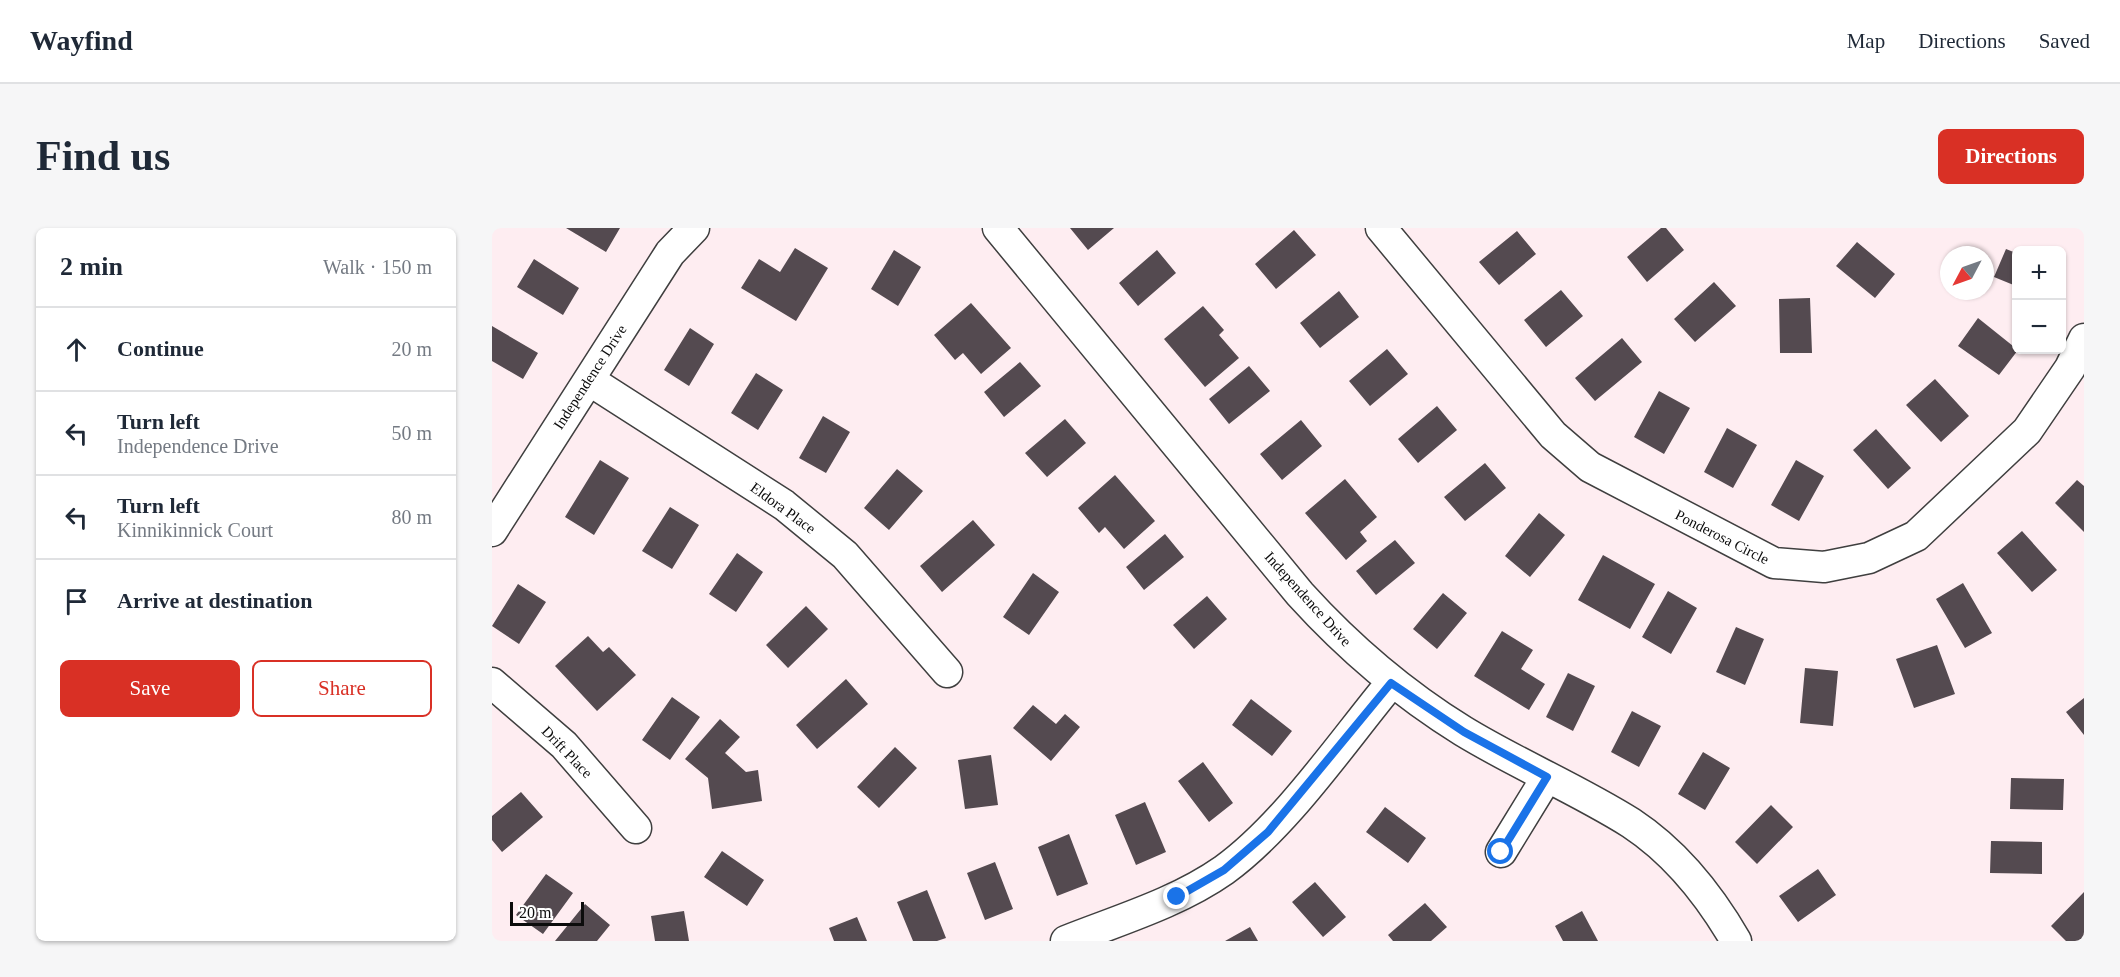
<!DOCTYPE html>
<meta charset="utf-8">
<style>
:root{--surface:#fff;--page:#f6f6f7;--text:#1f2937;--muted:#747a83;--line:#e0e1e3;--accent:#d93025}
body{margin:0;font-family:"Times New Roman",serif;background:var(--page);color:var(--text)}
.controls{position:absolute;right:18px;top:18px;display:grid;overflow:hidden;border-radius:9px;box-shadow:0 2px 4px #0004}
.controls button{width:54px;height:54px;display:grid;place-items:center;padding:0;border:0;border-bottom:2px solid var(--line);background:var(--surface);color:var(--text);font:30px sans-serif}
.compass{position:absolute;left:1448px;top:18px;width:54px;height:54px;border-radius:50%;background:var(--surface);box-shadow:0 2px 4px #0004;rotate:229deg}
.scale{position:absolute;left:18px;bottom:15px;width:74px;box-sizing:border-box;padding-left:6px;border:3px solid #0c0c0c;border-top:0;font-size:16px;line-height:21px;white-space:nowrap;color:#0c0c0c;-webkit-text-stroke:4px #fff;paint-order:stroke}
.stop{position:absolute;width:18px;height:18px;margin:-14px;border:4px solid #1a73e8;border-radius:50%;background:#fff}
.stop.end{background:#1a73e8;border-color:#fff;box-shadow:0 2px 6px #0008}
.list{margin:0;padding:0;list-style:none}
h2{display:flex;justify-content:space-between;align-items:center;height:78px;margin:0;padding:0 24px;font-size:26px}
h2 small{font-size:20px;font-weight:400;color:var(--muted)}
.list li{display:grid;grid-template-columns:39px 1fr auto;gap:18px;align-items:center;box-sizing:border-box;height:84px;padding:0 24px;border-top:2px solid var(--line)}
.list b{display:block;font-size:22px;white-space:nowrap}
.list p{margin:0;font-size:20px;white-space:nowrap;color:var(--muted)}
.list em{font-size:20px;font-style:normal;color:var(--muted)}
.actions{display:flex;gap:12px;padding:18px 24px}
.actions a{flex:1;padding:14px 0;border:2px solid var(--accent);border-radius:9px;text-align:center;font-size:21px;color:var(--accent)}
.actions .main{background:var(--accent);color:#fff}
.icon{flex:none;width:33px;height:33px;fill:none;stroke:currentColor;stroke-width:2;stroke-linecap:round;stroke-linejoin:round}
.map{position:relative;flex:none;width:1592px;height:713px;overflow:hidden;border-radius:9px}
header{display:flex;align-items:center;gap:36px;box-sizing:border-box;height:84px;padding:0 30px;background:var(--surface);border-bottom:2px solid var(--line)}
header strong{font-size:28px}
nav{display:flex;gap:33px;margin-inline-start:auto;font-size:21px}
.intro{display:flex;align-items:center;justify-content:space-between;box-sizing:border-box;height:144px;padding:0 36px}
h1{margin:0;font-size:42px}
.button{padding:15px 27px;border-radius:9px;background:var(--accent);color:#fff;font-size:21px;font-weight:700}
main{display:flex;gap:36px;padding:0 36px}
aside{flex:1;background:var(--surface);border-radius:9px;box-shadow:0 2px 4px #0004}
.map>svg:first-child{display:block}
.building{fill:#544a50}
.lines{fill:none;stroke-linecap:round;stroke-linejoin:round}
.minor-casing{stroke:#3f3f3f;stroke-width:33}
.minor{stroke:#fff;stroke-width:30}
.route{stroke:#1a73e8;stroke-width:8}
.labels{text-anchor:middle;stroke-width:6;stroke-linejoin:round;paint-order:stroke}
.street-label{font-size:15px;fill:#0c0c0c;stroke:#fff}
</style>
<header>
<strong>Wayfind</strong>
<nav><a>Map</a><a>Directions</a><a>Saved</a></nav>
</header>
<div class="intro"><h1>Find us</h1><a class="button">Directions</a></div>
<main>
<aside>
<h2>2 min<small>Walk · 150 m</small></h2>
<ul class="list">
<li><svg class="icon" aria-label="ahead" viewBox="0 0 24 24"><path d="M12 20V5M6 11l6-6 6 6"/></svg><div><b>Continue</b></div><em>20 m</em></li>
<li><svg class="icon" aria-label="left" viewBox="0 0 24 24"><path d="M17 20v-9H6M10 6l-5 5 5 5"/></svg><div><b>Turn left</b><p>Independence Drive</p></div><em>50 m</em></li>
<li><svg class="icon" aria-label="left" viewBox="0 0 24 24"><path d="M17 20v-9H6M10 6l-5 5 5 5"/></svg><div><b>Turn left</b><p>Kinnikinnick Court</p></div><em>80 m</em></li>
<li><svg class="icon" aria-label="arrive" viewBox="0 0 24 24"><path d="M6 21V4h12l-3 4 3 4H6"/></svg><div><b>Arrive at destination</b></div></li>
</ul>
<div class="actions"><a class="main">Save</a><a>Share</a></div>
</aside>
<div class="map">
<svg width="1592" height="713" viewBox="0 0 1592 713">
<rect width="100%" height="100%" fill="#feedf1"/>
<path class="building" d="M 74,0 L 128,0 L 114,24 Z
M 578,0 L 622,0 L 596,22 Z
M 1169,0 L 1174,0 L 1192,22 L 1155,54 L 1135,29 Z
M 802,2 L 824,27 L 784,61 L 763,36 Z
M 1025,3 L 1044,26 L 1007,57 L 987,34 Z
M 1365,14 L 1403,46 L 1383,70 L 1344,38 Z
M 303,20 L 336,40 L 304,93 L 249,60 L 267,31 L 288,44 Z
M 1514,21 L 1524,25 L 1524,58 L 1502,49 Z
M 402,22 L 429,39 L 406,78 L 379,61 Z
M 665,22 L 684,45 L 646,78 L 627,55 Z
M 42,31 L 87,60 L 71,87 L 25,59 Z
M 1222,54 L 1244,78 L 1203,114 L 1182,91 Z
M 1069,62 L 1091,88 L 1054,119 L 1032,92 Z
M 847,63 L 867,89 L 828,120 L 808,95 Z
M 1318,70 L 1320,125 L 1288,125 L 1287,71 Z
M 479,75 L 519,120 L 489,146 L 471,125 L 463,132 L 442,107 Z
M 711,78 L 732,102 L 727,107 L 747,130 L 713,159 L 672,111 Z
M 1486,90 L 1526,122 L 1507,147 L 1466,118 Z
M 0,98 L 46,125 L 31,151 L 0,133 Z
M 198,100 L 222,116 L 197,158 L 172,142 Z
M 1130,110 L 1150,134 L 1103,173 L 1083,150 Z
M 895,121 L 916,146 L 878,178 L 857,153 Z
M 528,134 L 549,158 L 512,189 L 492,164 Z
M 757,138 L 778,163 L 737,196 L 717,171 Z
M 264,145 L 291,162 L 266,202 L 239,185 Z
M 1443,151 L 1477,188 L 1449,214 L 1414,177 Z
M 1167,163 L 1198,180 L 1172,226 L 1142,209 Z
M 945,178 L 965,202 L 926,235 L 906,211 Z
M 331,188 L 358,204 L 334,245 L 307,230 Z
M 573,191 L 594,215 L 555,249 L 533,225 Z
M 809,192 L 830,218 L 790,252 L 768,226 Z
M 1235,200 L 1265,217 L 1241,260 L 1212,244 Z
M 1384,201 L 1419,240 L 1396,261 L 1361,222 Z
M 108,232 L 137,250 L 102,307 L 73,289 Z
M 1304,232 L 1332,248 L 1307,293 L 1279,277 Z
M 993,235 L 1014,260 L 973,293 L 952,269 Z
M 405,241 L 431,263 L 397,302 L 372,280 Z
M 623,247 L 663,293 L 632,321 L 613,299 L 607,305 L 586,280 Z
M 853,251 L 885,289 L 868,304 L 875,313 L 854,332 L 813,285 Z
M 1585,252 L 1592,258 L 1592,304 L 1563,275 Z
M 178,279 L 207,297 L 180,341 L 150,323 Z
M 1047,285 L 1073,307 L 1038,349 L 1013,328 Z
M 481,292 L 503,317 L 450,364 L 428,338 Z
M 1530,303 L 1565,342 L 1540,364 L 1505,325 Z
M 673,306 L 692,329 L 652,362 L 634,339 Z
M 903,312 L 923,335 L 884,367 L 864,343 Z
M 245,325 L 271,344 L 244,384 L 217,366 Z
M 1111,327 L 1163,356 L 1138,401 L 1086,372 Z
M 541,345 L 567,364 L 537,407 L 511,389 Z
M 1471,355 L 1500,405 L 1473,420 L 1444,371 Z
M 26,356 L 54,374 L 27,416 L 0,398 Z
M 1176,363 L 1205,380 L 1179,426 L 1150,409 Z
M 951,365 L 975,385 L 945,421 L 921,401 Z
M 715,368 L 735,391 L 702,421 L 681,397 Z
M 314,378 L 336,401 L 296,440 L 274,417 Z
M 1244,399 L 1272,411 L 1253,457 L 1224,444 Z
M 1010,403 L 1041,422 L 1029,441 L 1053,456 L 1037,482 L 982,448 Z
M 96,408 L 111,424 L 117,419 L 144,447 L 105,483 L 63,438 Z
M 1445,417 L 1463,466 L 1422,480 L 1404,431 Z
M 1313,440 L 1346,443 L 1341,498 L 1308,495 Z
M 1076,445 L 1103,458 L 1081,503 L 1054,489 Z
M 354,451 L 376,476 L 325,521 L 304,497 Z
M 180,469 L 208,489 L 178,532 L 150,512 Z
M 1592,470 L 1592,507 L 1574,484 Z
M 759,471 L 800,503 L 780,528 L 740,497 Z
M 541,477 L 564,496 L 573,486 L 588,499 L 559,533 L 521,500 Z
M 1140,483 L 1169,498 L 1147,539 L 1119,524 Z
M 228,491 L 248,509 L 233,525 L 254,544 L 266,542 L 270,573 L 220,581 L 216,550 L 193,531 Z
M 403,519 L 425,540 L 387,580 L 365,559 Z
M 1211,524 L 1238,540 L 1213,582 L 1186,566 Z
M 499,527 L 506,577 L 473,581 L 466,532 Z
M 711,534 L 741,575 L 717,594 L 686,553 Z
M 1519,550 L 1572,551 L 1571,582 L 1518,581 Z
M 29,564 L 51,589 L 10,624 L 0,612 L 0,588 Z
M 653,574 L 674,624 L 644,637 L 623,587 Z
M 1279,577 L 1301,599 L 1265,636 L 1243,614 Z
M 893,579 L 934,610 L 916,635 L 874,604 Z
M 577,606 L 596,656 L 565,668 L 546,619 Z
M 1499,613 L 1550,614 L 1550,646 L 1498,645 Z
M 230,623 L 272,652 L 255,678 L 212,649 Z
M 503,634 L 521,681 L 493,692 L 475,645 Z
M 1326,641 L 1344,667 L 1306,694 L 1287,668 Z
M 54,646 L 81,665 L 51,706 L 24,687 Z
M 823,654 L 854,689 L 831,709 L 800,674 Z
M 435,662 L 454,710 L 445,713 L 421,713 L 405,674 Z
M 1592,664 L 1592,710 L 1589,713 L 1574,713 L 1559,698 Z
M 933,675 L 955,699 L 939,713 L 901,713 L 896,707 Z
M 93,676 L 118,697 L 105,713 L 63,713 Z
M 192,683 L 197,713 L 163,713 L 159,688 Z
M 1090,683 L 1106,713 L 1071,713 L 1063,698 Z
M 365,689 L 375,713 L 342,713 L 337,700 Z
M 758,699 L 766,713 L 733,713 Z"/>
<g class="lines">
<defs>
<path id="minor" d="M 506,0 L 808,366 C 857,420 908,464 971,503 C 1025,536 1085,561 1139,595 C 1183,624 1218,668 1244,713
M 889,0 L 1061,207 L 1098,239 L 1282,335 L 1332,339 L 1377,330 L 1424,308 L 1535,203 L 1578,140 L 1592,111
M 97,152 L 292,277 L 353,327 L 455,444
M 0,303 L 178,25 L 202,0
M 0,455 L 72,517 L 144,600
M 1009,624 L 1055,549
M 574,713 C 627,692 685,675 732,642 C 794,597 850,514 899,455"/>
</defs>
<use href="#minor" class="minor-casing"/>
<use href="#minor" class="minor"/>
</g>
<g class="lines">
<path class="route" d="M 685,669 L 732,642 L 776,604 L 899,455 L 972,504 L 1055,549 L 1009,624"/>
</g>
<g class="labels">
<g class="street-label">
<text transform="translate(98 149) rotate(-57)" y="5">Independence Drive</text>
<text transform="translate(291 280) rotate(36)" y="5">Eldora Place</text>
<text transform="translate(1230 309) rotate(27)" y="5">Ponderosa Circle</text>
<text transform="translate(816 371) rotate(48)" y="5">Independence Drive</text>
<text transform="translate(75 524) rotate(46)" y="5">Drift Place</text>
</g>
</g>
</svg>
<div class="controls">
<button>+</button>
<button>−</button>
</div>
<svg class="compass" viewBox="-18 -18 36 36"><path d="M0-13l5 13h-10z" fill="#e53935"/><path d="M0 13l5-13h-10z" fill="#747a83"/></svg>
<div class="scale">20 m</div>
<div class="stop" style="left:1009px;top:624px"></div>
<div class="stop end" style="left:685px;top:669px"></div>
</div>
</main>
